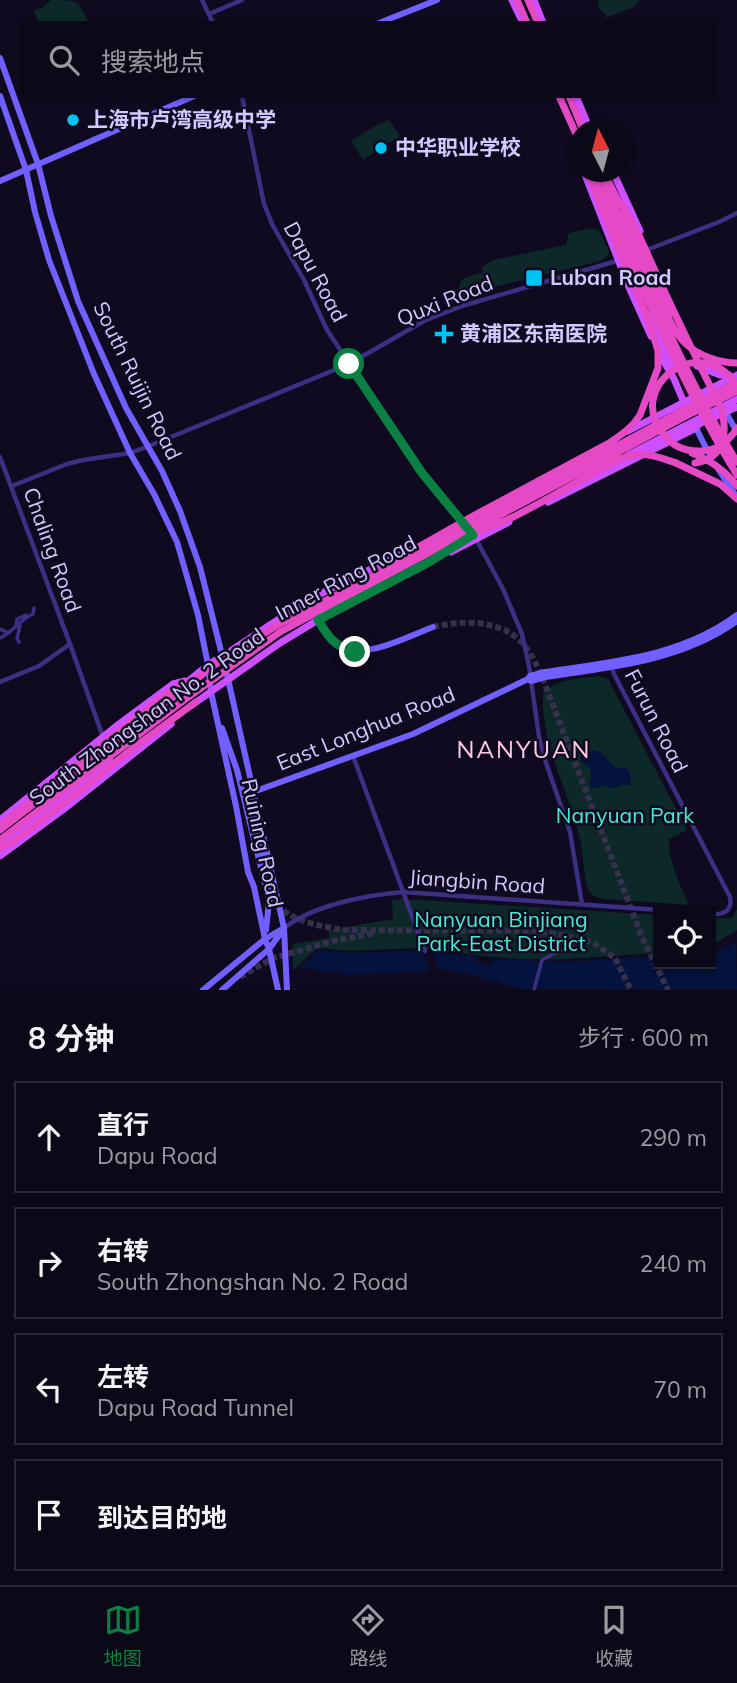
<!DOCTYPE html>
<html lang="zh">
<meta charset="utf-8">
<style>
:root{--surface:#0b0817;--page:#191624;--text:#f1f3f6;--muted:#9a9aa1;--line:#2b2936;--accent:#0b8043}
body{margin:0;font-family:Mulish,"Noto Sans SC",sans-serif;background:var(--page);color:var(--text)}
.controls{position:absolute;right:21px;bottom:21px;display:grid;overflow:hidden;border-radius:0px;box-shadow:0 2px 5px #0004}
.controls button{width:63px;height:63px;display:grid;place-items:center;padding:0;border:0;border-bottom:2px solid var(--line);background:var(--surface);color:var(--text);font:35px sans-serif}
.compass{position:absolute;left:569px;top:119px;width:63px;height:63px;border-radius:50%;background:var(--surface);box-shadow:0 2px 5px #0004;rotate:354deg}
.stop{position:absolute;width:21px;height:21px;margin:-16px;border:5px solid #0b8043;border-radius:50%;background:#fff}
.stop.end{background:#0b8043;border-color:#fff;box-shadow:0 2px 7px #0008}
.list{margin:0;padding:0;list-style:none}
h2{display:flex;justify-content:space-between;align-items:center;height:91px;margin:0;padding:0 28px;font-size:30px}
h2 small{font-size:23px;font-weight:400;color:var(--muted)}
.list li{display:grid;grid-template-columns:46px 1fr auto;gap:21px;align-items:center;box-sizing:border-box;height:112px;margin:0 14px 14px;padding:0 14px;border:2px solid var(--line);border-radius:0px}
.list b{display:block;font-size:26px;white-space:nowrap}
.list p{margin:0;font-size:23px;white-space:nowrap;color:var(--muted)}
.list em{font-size:23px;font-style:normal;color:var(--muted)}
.icon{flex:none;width:38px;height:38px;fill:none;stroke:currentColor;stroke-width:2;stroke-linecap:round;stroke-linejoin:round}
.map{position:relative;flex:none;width:737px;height:990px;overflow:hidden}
.search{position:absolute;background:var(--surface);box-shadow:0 2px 5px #0004;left:21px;right:21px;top:21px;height:77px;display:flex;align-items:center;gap:18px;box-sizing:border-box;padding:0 24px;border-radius:0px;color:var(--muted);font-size:26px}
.sheet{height:595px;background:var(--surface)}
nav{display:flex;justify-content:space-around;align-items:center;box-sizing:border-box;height:98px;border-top:2px solid var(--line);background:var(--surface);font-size:19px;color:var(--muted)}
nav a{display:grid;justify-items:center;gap:4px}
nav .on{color:var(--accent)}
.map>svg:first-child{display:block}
.green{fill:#0c2829}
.water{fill:#04133e}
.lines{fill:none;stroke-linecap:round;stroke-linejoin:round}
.secondary-tunnel{stroke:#36304c;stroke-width:6;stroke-dasharray:6 3;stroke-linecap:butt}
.pedestrian{stroke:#3b3083;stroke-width:3.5}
.minor{stroke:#3b3083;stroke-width:4.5}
.secondary{stroke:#725fff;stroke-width:6}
.primary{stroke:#ce4fff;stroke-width:7}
.trunk{stroke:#e649c5;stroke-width:7}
.trunk-bridge{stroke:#e649c5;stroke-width:7}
.route{stroke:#0b8043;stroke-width:9}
.poi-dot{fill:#00c3f3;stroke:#0f0a1f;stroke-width:2.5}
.labels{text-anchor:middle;stroke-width:5;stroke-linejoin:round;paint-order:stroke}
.poi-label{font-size:21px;font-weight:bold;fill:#d3c8ff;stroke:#0f0a1f;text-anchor:start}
.street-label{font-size:21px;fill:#d3c8ff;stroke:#0f0a1f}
.park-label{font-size:21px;fill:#48ebd2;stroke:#0f0a1f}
.quarter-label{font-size:24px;letter-spacing:2px;fill:#ffcae7;stroke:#0f0a1f}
</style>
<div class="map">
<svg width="737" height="990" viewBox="0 0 737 990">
<rect width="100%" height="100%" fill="#0f0a1f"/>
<path class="green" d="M 51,0 C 80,0 77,0 89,23 L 39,23 L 34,11 L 42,8 Z
M 598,0 L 640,0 L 634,7 L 605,18 L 606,15 L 599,9 Z
M 389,120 L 400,136 L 363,160 L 351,141 L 375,126 Z
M 593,228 L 595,230 L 599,230 L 609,251 L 607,257 L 600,261 L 482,290 L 462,297 L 459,290 L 460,282 L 465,278 L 483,272 L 482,267 L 493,260 L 566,245 L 568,235 L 572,232 Z
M 599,676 L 608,679 L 687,830 L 669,839 C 668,862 680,884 689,905 L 604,899 C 599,898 593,897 590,892 C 583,883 584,856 581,844 C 571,794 540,746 543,693 C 559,678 578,679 599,676 Z
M 403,899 L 658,915 L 658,953 L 565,959 L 523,959 L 491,957 L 419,948 L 350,951 L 317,948 L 293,970 L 293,944 L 329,938 L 329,930 L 393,919 L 392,900 Z
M 737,909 L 737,930 L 711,946 L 711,918 L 732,918 Z"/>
<path class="water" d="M 593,750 L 603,753 L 607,759 L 616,768 L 626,768 C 631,771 632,780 630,785 L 620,785 L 614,789 L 609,788 L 606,785 L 594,788 L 590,788 C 590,784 592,772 590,769 C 587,765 584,766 580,758 L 583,755 Z
M 736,942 L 737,990 L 524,990 L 489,979 L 488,982 L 486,982 L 486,978 L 442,969 L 441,971 L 439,971 L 432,952 L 477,957 L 477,963 L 492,965 L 493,959 L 567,962 L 642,957 L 658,961 L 658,964 L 711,964 L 711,956 Z
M 319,950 L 351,953 L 422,950 L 430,971 L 349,975 L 299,968 Z"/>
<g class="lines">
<path class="secondary-tunnel" d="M 433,627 C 463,620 502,619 524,645 C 531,653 536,664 541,674 L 642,937 L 668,990
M 268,889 C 270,893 273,900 276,904 C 293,922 320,926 343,930 L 537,931 L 567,936 L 592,942 L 615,958 L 631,990
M 240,977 L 273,958 L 334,941 L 375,933"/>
<path class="pedestrian" d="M 16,627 L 17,619 L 26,615
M 0,629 L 9,633
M 0,638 C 13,632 21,619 33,614 L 34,608
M 19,642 L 17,638 L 20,626
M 534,990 L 542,960 L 561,950"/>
<path class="minor" d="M 202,0 L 213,23
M 209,14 L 242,0
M 242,96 L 264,204 L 273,226 L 304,280 L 327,330 L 422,473 L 462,521
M 644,251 L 719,222 L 737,213
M 0,457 L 70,644 L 103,737
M 12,486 L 67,464 L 83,460 L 130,453 L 149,446 L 349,364 L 424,321 L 462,306 L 620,260
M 476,539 L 503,589 L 522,634 L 529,666 L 539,737 L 546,763 L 570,832 L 582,904
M 611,665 L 614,674 L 730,897 C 733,911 723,915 711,914
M 0,682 L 39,666 L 70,644
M 353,756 L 425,951
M 284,928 C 314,905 366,895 403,892 L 674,911"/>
<path class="secondary" d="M 379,23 L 437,0
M 0,58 L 38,164 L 51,216 L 78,301 L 126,408 L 162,471 L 180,511 L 200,567 L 228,679 L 284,928 L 287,990
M 0,96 L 26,170 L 35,212 L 49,260 L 94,374 L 130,453 L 154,494 L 177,542 L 198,615 L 208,665 L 211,692 L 236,806 L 248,872 L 254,887 L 265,939 L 269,949 L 278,990
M 0,181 L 194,96
M 725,411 L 737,432
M 696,428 L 708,452
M 717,467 L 734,493
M 316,616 C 322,626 328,639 339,646 C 363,661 409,636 433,627
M 528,679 L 531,681 L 545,677 C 611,667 681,661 737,621
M 222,728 L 237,770 L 265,884
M 253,792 L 413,734 L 528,679 L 530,676 L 545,672 C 611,662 681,657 737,615
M 253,793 L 250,800 L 266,871
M 266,930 L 269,902 L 268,882
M 203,990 L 265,939 L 284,928
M 222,990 L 269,949 L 283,930"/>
<path class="primary" d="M 512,0 L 523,23
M 534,0 L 543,23
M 576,96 L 590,130
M 584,172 L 628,285 L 651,336
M 613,172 L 640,231
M 659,289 L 671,313
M 650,314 L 669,360 L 672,372
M 659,353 L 674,379 L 685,405
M 697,366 L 720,375 L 729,375
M 628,431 L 737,375
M 628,455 L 737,399
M 548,502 L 696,428 L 699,424 L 737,407
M 451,552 L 509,522
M 232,650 L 308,600 L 410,550
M 181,687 L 208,665 L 219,658
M 192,705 L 280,643 L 318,620 L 429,562 L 481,531
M 0,820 L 119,724 L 173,684 L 185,681
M 3,844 L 111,762
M 0,856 L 64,809 L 171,724"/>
<path class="trunk" d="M 517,0 L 527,23
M 528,0 L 538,23
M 559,96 L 580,143
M 569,96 L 583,130
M 589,172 L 599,203
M 604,173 L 618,200
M 676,463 L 720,484 L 737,499
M 0,826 L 164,696 L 185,683
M 0,848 L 14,841 L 80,791 L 133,748 L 196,702"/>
<path class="trunk-bridge" d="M 592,172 C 637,274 678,379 737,475
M 600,172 C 642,270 681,370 737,462
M 618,200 C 638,227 648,257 662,286 C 681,327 701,368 721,408 C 728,433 725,458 695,463
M 622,211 C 634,239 647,268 659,297 C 667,313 673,332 686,344 C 699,356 720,363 737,363
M 737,386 C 701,329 622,388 665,436 C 673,446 684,451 698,451 C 714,452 729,442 737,428
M 692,453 C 710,460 725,470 737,486
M 478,532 C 517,518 553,495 590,475 C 605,467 622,455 639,454 C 652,454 665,459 676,463
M 406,554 L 473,516 L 609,443 C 621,435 632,428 640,415 L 658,368 L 658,351 L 649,321 L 599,203
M 0,830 L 216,664 L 276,626 L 447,538 L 689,407 L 737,383
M 0,840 L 183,701 L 280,632 L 692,413 L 737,391"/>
</g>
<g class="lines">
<path class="route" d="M 349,364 L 422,473 L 473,535 L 429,562 L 318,620 C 329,638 334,646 355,652"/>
</g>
<g class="poi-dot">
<circle cx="73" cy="120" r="7"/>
<circle cx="381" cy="148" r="7"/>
<rect x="525" y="269" width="18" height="18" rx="3.5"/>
<path d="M440.5 323.5h7v7h7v7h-7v7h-7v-7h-7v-7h7z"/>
</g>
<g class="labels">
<g class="poi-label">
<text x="87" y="127">上海市卢湾高级中学</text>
<text x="395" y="155">中华职业学校</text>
<text x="550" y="285">Luban Road</text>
<text x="460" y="341">黄浦区东南医院</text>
</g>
<g class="street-label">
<text transform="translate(315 272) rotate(62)" y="7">Dapu Road</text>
<text transform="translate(445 301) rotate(-22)" y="7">Quxi Road</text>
<text transform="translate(137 381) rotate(64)" y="7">South Ruijin Road</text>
<text transform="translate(52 550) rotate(70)" y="7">Chaling Road</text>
<text transform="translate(346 578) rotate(-28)" y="7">Inner Ring Road</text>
<text transform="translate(147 717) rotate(-36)" y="7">South Zhongshan No. 2 Road</text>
<text transform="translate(656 721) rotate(63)" y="7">Furun Road</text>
<text transform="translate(366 729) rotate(-22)" y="7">East Longhua Road</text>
<text transform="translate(262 843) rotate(78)" y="7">Ruining Road</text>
<text transform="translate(477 882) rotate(4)" y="7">Jiangbin Road</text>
</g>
<g class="park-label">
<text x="625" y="823">Nanyuan Park</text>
<text x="501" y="927">Nanyuan Binjiang<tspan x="501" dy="24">Park-East District</tspan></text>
</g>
<g class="quarter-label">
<text x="524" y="758">NANYUAN</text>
</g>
</g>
</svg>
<div class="controls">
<button><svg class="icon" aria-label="locate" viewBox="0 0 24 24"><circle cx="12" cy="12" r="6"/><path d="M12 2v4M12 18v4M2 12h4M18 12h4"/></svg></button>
</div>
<svg class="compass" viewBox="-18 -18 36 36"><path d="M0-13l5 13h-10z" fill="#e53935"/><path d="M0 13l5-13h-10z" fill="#9a9aa1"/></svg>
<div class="stop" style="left:349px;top:364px"></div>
<div class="stop end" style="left:355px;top:652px"></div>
<div class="search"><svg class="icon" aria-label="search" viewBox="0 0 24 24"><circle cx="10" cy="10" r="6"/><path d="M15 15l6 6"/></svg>搜索地点</div>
</div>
<section class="sheet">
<h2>8 分钟<small>步行 · 600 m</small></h2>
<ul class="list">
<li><svg class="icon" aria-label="ahead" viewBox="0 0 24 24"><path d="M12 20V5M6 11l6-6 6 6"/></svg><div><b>直行</b><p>Dapu Road</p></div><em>290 m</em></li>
<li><svg class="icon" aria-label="right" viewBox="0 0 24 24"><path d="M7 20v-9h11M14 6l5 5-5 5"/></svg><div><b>右转</b><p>South Zhongshan No. 2 Road</p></div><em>240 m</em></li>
<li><svg class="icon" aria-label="left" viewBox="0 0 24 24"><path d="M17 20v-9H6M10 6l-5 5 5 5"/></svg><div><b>左转</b><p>Dapu Road Tunnel</p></div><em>70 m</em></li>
<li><svg class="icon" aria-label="arrive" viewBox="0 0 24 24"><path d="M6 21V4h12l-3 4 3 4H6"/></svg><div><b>到达目的地</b></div></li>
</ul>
</section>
<nav>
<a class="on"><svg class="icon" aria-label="map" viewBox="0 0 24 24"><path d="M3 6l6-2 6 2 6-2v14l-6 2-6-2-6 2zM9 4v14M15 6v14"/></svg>地图</a>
<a><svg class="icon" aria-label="directions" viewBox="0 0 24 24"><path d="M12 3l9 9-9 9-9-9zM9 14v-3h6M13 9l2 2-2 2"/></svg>路线</a>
<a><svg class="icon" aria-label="saved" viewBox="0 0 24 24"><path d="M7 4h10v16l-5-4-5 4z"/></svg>收藏</a>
</nav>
